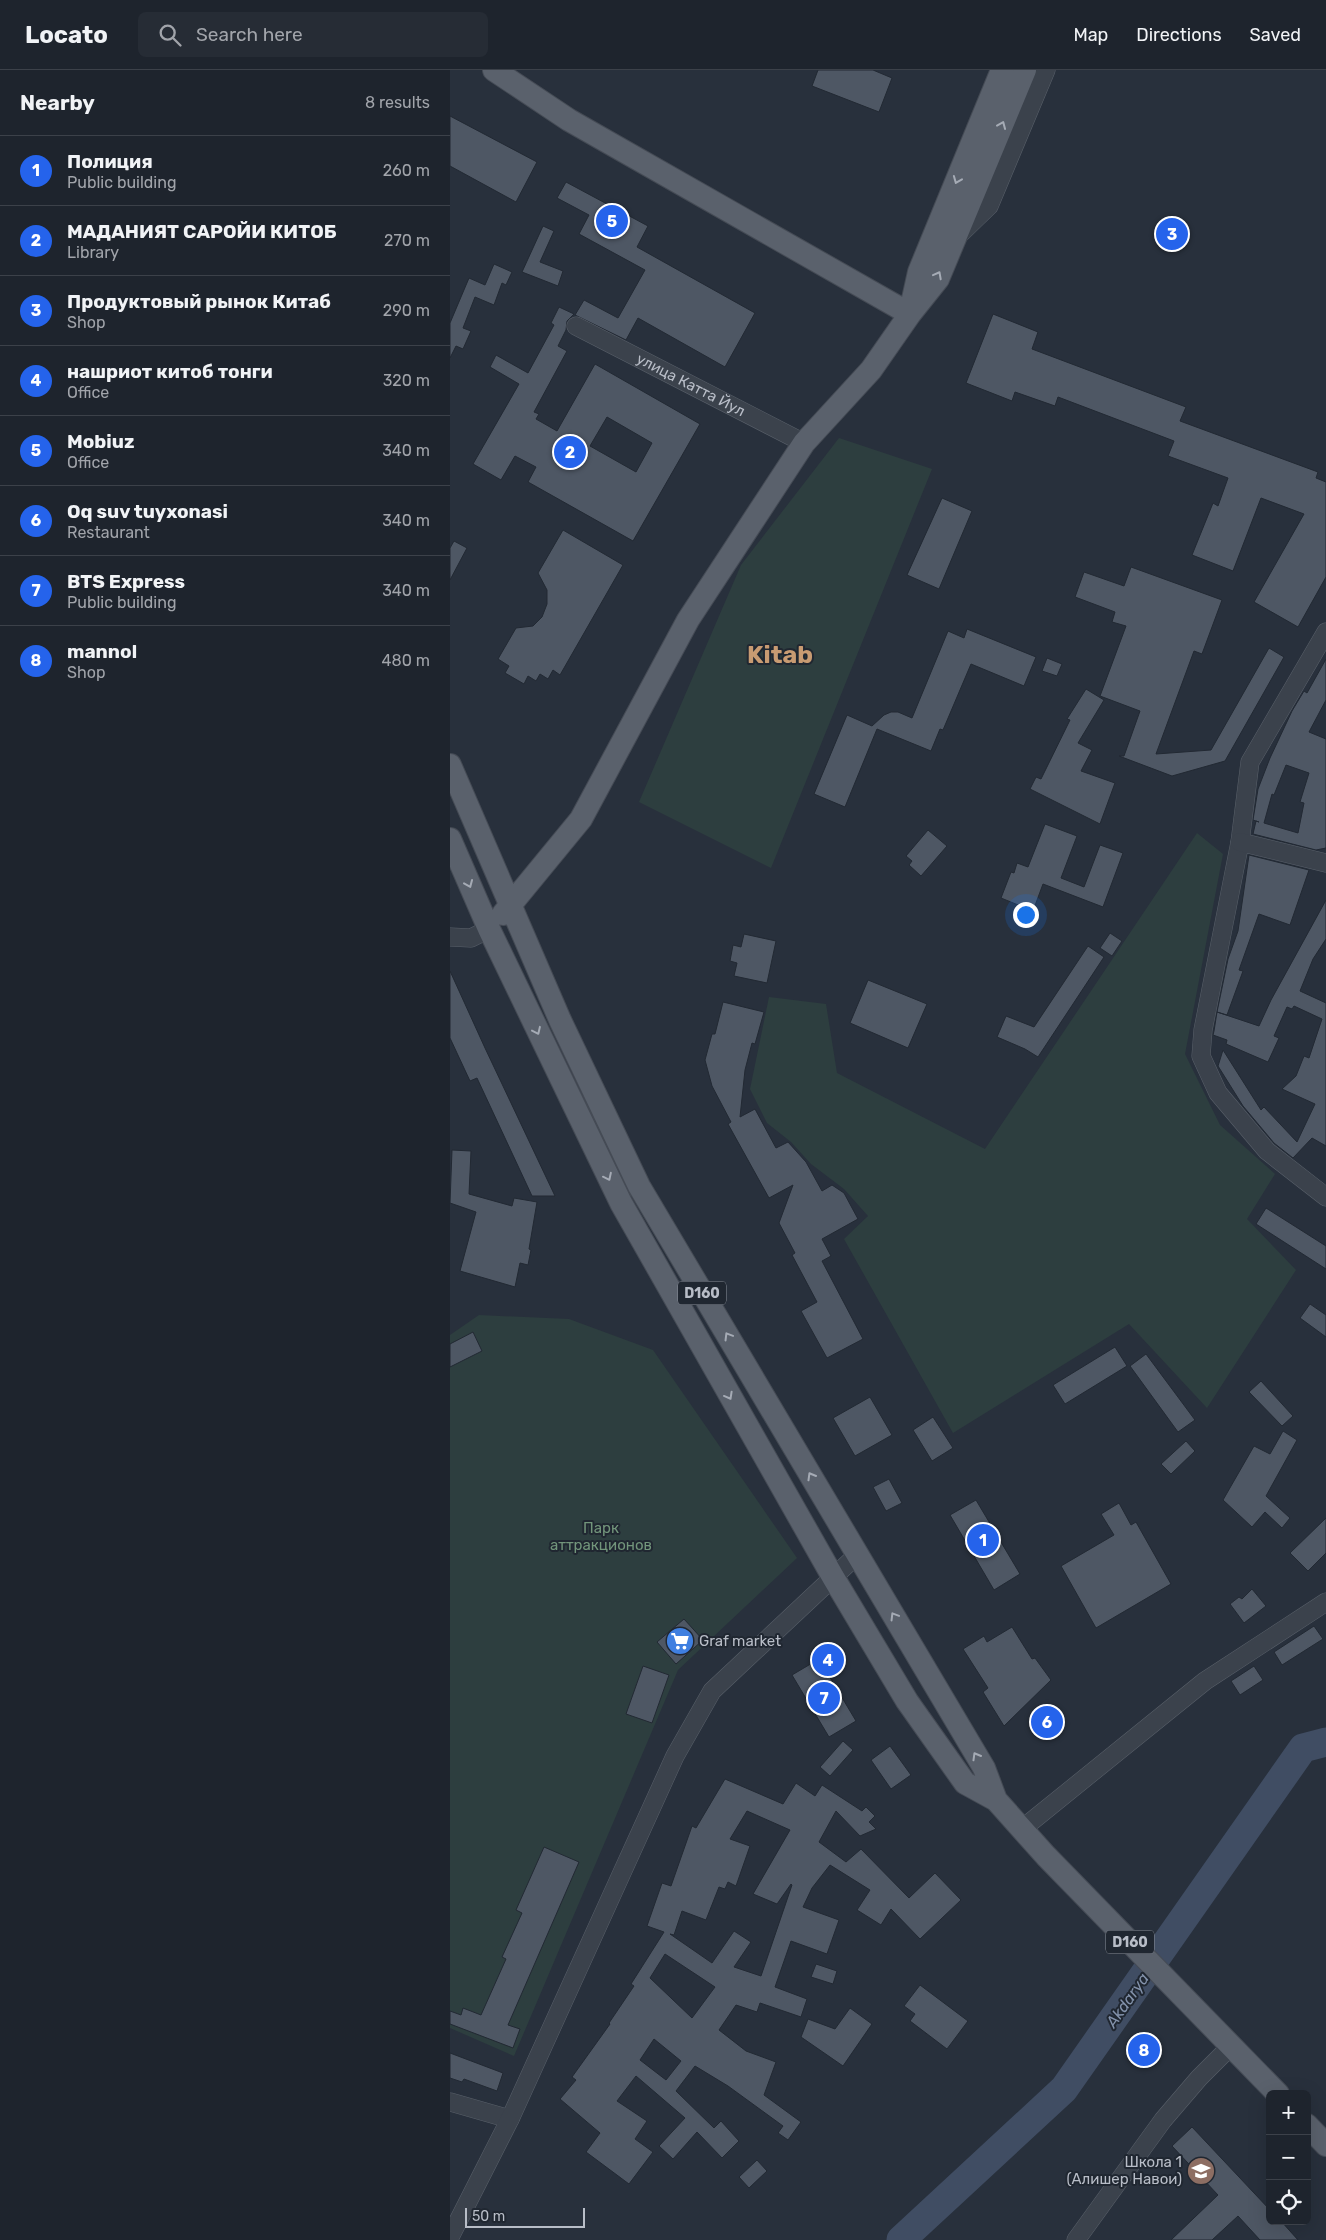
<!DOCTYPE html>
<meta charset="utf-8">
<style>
:root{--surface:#1e242d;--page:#262c35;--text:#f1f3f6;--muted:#a1a4aa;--line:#3c4149;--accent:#2563eb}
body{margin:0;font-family:Rubik,sans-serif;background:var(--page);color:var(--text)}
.controls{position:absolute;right:15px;bottom:15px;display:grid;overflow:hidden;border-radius:8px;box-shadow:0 5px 20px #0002}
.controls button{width:45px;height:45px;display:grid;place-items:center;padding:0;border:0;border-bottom:1px solid var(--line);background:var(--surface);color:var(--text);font:25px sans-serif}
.scale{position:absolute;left:15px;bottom:12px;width:120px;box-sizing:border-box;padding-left:5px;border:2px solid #b8bdc7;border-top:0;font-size:14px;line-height:18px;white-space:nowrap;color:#b8bdc7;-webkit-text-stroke:4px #202731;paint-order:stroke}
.you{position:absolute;left:575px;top:844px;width:18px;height:18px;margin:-12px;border:4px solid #fff;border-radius:50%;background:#1a73e8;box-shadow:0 0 0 8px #1a73e833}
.badge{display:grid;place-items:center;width:32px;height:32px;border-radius:50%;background:var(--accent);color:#fff;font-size:16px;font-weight:700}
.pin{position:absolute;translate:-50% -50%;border:2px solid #fff;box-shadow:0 1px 5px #0006}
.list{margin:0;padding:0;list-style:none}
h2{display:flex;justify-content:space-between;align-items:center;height:65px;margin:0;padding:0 20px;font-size:21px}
h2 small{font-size:16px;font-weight:400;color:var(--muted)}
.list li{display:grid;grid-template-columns:32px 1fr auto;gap:15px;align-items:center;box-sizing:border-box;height:70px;padding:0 20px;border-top:1px solid var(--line)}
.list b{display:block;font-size:19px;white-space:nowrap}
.list p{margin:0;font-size:16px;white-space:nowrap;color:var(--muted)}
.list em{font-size:16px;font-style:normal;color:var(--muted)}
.icon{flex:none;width:28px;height:28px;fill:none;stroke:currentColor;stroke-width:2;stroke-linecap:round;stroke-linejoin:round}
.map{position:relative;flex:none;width:876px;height:2170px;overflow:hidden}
header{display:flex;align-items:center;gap:30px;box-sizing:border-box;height:70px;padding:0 25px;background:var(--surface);border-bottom:1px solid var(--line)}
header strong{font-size:24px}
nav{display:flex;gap:28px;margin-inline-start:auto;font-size:18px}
.search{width:350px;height:45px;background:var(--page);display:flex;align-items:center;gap:12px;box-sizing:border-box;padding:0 18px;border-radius:8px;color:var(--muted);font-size:19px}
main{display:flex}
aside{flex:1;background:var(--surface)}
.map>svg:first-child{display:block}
.green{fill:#2d3e3f}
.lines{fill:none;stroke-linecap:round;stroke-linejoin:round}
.river{stroke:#404d63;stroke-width:29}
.building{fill:#4e5764;stroke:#222933;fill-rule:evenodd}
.minor-casing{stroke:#59606a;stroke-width:19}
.major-casing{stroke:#454b55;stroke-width:24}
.minor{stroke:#3b424c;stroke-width:18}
.major{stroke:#5a616c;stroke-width:22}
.oneway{stroke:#a5abb5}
.labels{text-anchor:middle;stroke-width:4;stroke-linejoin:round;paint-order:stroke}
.shield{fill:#202731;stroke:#8a909a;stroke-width:1}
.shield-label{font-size:14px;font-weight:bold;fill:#b8bdc7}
.street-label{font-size:15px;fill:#b8bdc7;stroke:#202731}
.park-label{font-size:15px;fill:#72957b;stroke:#202731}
.poi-label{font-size:15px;fill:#b8bdc7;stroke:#202731;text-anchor:start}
.water-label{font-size:16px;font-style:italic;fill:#8392ab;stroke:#202731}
.town-label{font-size:25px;font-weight:bold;fill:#c89b72;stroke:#202731}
</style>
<header>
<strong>Locato</strong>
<div class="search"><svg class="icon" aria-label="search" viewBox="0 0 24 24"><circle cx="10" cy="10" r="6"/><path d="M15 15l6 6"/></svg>Search here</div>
<nav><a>Map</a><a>Directions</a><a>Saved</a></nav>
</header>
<main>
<aside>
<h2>Nearby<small>8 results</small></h2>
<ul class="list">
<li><span class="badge">1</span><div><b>Полиция</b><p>Public building</p></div><em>260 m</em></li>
<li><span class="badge">2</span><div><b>МАДАНИЯТ САРОЙИ КИТОБ</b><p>Library</p></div><em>270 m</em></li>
<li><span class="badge">3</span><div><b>Продуктовый рынок Китаб</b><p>Shop</p></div><em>290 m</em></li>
<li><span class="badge">4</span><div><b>нашриот китоб тонги</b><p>Office</p></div><em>320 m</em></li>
<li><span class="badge">5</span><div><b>Mobiuz</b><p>Office</p></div><em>340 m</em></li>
<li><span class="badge">6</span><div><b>Oq suv tuyxonasi</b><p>Restaurant</p></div><em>340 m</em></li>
<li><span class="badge">7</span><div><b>BTS Express</b><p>Public building</p></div><em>340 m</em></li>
<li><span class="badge">8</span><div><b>mannol</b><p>Shop</p></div><em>480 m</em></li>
</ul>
</aside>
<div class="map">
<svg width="876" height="2170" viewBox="0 0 876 2170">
<rect width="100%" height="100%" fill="#28303c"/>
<path class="green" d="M 389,368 L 482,399 L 321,798 L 189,732 L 291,495 Z
M 747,763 L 773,784 L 735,984 L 770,1055 L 825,1104 L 797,1149 L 846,1200 L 757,1338 L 679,1254 L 503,1363 L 394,1169 L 418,1146 L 394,1119 L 361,1094 L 341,1072 L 317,1053 L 300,1019 L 319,927 L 376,934 L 387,1003 L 535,1079 Z
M 29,1245 L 119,1249 L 203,1280 L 347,1488 L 228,1600 L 64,1986 L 0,1958 L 0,1265 Z"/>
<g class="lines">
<path class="river" d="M 451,2170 L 614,2019 L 853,1678 L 876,1672"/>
</g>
<path class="building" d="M 368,0 L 423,0 L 442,8 L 429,42 L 362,16 Z
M 0,46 L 87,92 L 66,132 L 0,96 Z
M 116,112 L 198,156 L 187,177 L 305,243 L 275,297 L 188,248 L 176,270 L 125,245 L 134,230 L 168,248 L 195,200 L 129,164 L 139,145 L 107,128 Z
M 93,156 L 104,161 L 90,192 L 113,201 L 108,216 L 72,202 Z
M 44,194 L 62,202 L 56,215 L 52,213 L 44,235 L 25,227 L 13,258 L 21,261 L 13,279 L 6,276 L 0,288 L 0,253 L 19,208 L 35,215 Z
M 109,237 L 124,244 L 117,251 L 116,260 L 108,276 L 117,281 L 84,342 L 89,344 L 86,349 L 107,361 L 145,294 L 250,354 L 183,471 L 78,412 L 86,397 L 65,386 L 51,410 L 23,394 L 69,314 L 40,297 L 46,285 L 78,303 L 104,255 L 101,253 ZM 157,347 L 202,373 L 186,402 L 140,376 Z
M 543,244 L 588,262 L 582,279 L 736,337 L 730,351 L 868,402 L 866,408 L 876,412 L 876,507 L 848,557 L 804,532 L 854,444 L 811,428 L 783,501 L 742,485 L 763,433 L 768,436 L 778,408 L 718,386 L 724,371 L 608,327 L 605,336 L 565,322 L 562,331 L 516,313 Z
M 492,428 L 522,441 L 489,519 L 457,505 Z
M 113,460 L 173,495 L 110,605 L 103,600 L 98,609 L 90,604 L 86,611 L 78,606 L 74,614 L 55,603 L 59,596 L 48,589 L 66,558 L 83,556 L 92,547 L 97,534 L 97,520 L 88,503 Z
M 4,471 L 17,478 L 0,510 L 0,478 Z
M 681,497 L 772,530 L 752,584 L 744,581 L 706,684 L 761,680 L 819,578 L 834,587 L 775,691 L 722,706 L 669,686 L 674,686 L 690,641 L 650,626 L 676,556 L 662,552 L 665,542 L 625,527 L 634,502 L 674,516 Z
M 517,559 L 586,587 L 574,616 L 521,594 L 493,660 L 490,659 L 481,681 L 427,659 L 395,737 L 364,724 L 397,645 L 422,656 L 434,645 L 441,642 L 448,642 L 462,648 L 498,561 L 514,568 Z
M 597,588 L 612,594 L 607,606 L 592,601 Z
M 876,589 L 876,630 L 859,662 L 876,669 L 876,778 L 866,780 L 803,764 L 806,751 L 809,752 L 803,750 L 808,719 L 820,688 L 842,641 L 854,621 L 857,623 ZM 836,695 L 859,703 L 850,732 L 854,733 L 848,763 L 814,753 L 822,724 L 824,725 Z
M 636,619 L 654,630 L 628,673 L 642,680 L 631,701 L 665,713 L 650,754 L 580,719 L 586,707 L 591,709 L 620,650 L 617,649 Z
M 595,754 L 627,766 L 611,808 L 634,817 L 650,775 L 673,783 L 653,837 L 593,814 L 583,841 L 551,828 L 561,802 L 564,803 L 567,793 L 578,797 Z
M 478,760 L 497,776 L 471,806 L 459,795 L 462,791 L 456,786 Z
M 799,785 L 859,800 L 840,855 L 809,844 L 789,900 L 793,901 L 777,945 L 767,942 L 778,889 L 788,861 Z
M 876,830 L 876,869 L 863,889 L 850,921 L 876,933 L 876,1076 L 862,1068 L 843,1088 L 824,1073 L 793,1036 L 768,996 L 773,980 L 811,1040 L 814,1037 L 847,1072 L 865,1034 L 832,1019 L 846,1006 L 854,986 L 859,988 L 872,949 L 844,936 L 842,939 L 837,937 L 824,966 L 829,968 L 818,992 L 776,974 L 777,970 L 763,965 L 764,961 L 767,942 L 809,956 L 821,930 Z
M 660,863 L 672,871 L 662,886 L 650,878 Z
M 294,864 L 326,871 L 317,913 L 284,906 L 287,893 L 280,891 L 283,875 L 291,877 Z
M 638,876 L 654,887 L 588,987 L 575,979 L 547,967 L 556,946 L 584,957 Z
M 0,901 L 35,978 L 105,1126 L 82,1126 L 27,1008 L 20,1011 L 0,968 Z
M 418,910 L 477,934 L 458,978 L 400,953 Z
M 273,932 L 314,942 L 305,974 L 302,973 L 295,1000 L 290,1047 L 305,1039 L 326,1078 L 338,1072 L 356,1092 L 372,1121 L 382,1115 L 394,1123 L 408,1149 L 372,1169 L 381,1186 L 372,1191 L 413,1269 L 377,1288 L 351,1241 L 367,1232 L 342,1185 L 345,1183 L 329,1153 L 343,1115 L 319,1128 L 278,1054 L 281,1052 L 262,1016 L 255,990 L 262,964 L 265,964 Z
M 2,1080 L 21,1081 L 19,1124 L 62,1136 L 64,1128 L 87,1132 L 79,1179 L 81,1180 L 78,1195 L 70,1193 L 65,1217 L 10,1201 L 26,1142 L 0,1133 Z
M 816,1138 L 876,1176 L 876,1199 L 806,1154 Z
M 860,1234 L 876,1245 L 876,1267 L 850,1248 Z
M 23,1262 L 32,1281 L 0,1297 L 0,1274 Z
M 665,1277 L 677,1296 L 615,1334 L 603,1315 Z
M 696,1284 L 745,1350 L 728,1362 L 680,1296 Z
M 811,1311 L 843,1346 L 832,1356 L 799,1322 Z
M 420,1327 L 442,1365 L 405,1386 L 383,1348 Z
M 483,1347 L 503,1378 L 482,1391 L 463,1360 Z
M 833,1361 L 847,1370 L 816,1426 L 840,1448 L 832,1458 L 815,1442 L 802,1457 L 773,1430 L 804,1376 L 820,1384 Z
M 736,1371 L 745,1381 L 721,1404 L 711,1394 Z
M 439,1409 L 452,1433 L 436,1441 L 423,1417 Z
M 526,1430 L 570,1504 L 544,1520 L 500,1445 Z
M 669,1433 L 681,1455 L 686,1452 L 721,1514 L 646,1558 L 611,1496 L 664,1465 L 651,1444 Z
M 876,1448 L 876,1483 L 858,1501 L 840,1483 Z
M 802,1519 L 816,1536 L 794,1553 L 780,1534 L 789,1527 L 792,1529 Z
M 234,1549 L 253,1570 L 226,1594 L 207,1572 Z
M 864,1556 L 873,1569 L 832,1595 L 824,1582 Z
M 562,1557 L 582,1589 L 585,1588 L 601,1610 L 554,1656 L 533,1622 L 538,1618 L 513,1579 L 534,1566 L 537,1572 Z
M 369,1589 L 406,1651 L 379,1667 L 342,1605 Z
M 193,1596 L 219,1605 L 202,1653 L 176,1644 Z
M 804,1596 L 813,1610 L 790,1625 L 781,1611 Z
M 393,1671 L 403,1680 L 380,1706 L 370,1697 Z
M 440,1676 L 461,1705 L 441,1719 L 421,1690 Z
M 275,1709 L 333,1734 L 346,1713 L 365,1726 L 372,1715 L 412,1741 L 416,1737 L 425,1746 L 419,1752 L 426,1759 L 410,1766 L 386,1741 L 369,1772 L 396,1792 L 411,1779 L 459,1828 L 485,1803 L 511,1830 L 470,1869 L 441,1839 L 431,1855 L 407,1840 L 420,1820 L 380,1795 L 362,1818 L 353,1837 L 389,1850 L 377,1884 L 341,1871 L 325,1917 L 357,1929 L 351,1947 L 310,1933 L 307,1942 L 286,1935 L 269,1960 L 296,1981 L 326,1992 L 314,2025 L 351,2052 L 338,2070 L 328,2063 L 333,2056 L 278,2016 L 245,1996 L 226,2021 L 264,2058 L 271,2051 L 289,2071 L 272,2088 L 247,2062 L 223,2089 L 209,2076 L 235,2048 L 186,2006 L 167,2031 L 197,2051 L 185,2069 L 203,2082 L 179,2114 L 136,2082 L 150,2063 L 110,2029 L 126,2010 L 122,2007 L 160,1954 L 159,1953 L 184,1916 L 181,1914 L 214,1862 L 197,1856 L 212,1813 L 221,1816 L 242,1756 L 246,1758 ZM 297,1741 L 340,1760 L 303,1824 L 327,1834 L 341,1814 L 342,1815 L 311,1906 L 284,1897 L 301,1872 L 284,1861 L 262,1893 L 220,1864 L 224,1865 L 232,1841 L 256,1850 L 269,1817 L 275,1819 L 278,1812 L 286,1816 L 300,1776 L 280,1769 ZM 215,1884 L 265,1917 L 242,1948 L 200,1908 ZM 204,1969 L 231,1991 L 216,2010 L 190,1990 Z
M 94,1777 L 129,1792 L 58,1955 L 70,1959 L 63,1978 L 0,1954 L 0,1941 L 11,1945 L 13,1938 L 31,1945 L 56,1889 L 52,1887 L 72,1843 L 66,1840 Z
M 366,1894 L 387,1901 L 383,1914 L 361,1907 Z
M 470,1915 L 518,1951 L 497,1979 L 460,1951 L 465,1944 L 454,1936 Z
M 400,1938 L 422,1954 L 393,1996 L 351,1967 L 358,1949 L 385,1959 Z
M 0,1983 L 53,2003 L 47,2021 L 14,2009 L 12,2012 L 0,2008 Z
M 742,2057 L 820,2140 L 820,2151 L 831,2151 L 848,2170 L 810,2170 L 788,2146 L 762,2170 L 721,2170 L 768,2125 L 722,2076 Z
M 307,2090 L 317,2101 L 299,2118 L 289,2107 Z"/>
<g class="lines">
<defs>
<g id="minor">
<path d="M 509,165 L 539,136 L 596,0"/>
<path id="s1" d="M 126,256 L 354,373"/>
<path d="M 876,562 L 800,692 L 790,772 L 753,960 L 751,986 L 768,1023 L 817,1081 L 876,1127"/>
<path d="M 790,772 L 876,793"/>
<path d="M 0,867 L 21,868 L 39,859"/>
<path d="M 572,1759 L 755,1611 L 876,1532"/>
<path d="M 0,2032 L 60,2049"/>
<path d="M 0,2167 L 60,2049 L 225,1686 L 262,1621 L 407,1485"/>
<path d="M 626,2170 L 713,2050 L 749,2008 L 782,1975"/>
</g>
<path id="major" d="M 44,0 L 119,50 L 460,244
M 461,238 L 469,202 L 552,0
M 0,695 L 110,950 L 189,1116 L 534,1698 L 546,1730
M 0,769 L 39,859 L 171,1133 L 383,1507 L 457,1631 L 515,1713 L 546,1730 L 596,1786 L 828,2024
M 53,844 L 131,749 L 238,550 L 354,373 L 421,300 L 460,244 L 488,209 L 575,0
M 857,2055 L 876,2075"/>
</defs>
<use href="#minor" class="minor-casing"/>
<use href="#major" class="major-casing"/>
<use href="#minor" class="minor"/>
<use href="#major" class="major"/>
</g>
<defs><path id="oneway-chevron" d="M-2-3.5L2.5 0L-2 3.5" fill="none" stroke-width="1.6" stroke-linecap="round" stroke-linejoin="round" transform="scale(1.25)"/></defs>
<g class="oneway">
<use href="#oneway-chevron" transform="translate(552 55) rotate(-67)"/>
<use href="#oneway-chevron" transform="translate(507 110) rotate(112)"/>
<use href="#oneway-chevron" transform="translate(488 205) rotate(-62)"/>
<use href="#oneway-chevron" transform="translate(19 814) rotate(67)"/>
<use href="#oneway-chevron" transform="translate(87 961) rotate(65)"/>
<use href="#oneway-chevron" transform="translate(158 1107) rotate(64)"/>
<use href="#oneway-chevron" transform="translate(278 1266) rotate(-121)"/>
<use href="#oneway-chevron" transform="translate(279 1326) rotate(61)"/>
<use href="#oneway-chevron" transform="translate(361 1406) rotate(-120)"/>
<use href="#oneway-chevron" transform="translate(444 1546) rotate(-121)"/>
<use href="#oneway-chevron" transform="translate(526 1686) rotate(-120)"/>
</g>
<defs>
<symbol id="supermarket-disc" viewBox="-11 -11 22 22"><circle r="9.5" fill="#3f7fe0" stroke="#202731"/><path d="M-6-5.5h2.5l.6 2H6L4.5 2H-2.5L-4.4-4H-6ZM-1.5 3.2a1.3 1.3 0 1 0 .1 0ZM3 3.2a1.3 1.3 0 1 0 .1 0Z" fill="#fff"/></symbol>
<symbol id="school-disc" viewBox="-11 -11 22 22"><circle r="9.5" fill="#8d6e63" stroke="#202731"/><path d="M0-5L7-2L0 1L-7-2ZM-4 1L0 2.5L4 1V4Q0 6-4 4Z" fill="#fff"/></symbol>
</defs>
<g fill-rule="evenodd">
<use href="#supermarket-disc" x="214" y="1555" width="32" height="32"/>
<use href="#school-disc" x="735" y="2085" width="32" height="32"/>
</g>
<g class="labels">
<g class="shield">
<rect x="228" y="1211.5" width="48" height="23" rx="4"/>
<rect x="656" y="1860.5" width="48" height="23" rx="4"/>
</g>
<g class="shield-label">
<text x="252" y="1228">D160</text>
<text x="680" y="1877">D160</text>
</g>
<g class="street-label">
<text dy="5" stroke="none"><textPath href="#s1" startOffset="129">улица Катта Йул</textPath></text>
</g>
<g class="park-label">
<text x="151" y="1463">Парк<tspan x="151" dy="17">аттракционов</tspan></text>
</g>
<g class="poi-label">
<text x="249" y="1576">Graf market</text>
<text x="732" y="2097" text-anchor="end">Школа 1<tspan x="732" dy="17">(Алишер Навои)</tspan></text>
</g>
<g class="water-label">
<text transform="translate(677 1930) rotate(-55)" y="6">Akdarya</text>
</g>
<g class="town-label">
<text x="330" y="593">Kitab</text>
</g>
</g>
</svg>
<div class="controls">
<button>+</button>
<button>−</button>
<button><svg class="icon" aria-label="locate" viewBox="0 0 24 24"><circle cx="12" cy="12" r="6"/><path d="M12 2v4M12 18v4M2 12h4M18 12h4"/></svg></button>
</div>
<div class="scale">50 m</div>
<div class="you"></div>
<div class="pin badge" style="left:533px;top:1470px">1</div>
<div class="pin badge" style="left:120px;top:382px">2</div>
<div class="pin badge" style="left:722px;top:164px">3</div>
<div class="pin badge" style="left:378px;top:1590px">4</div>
<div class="pin badge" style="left:162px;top:151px">5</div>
<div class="pin badge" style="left:597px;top:1652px">6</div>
<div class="pin badge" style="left:374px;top:1628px">7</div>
<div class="pin badge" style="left:694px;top:1980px">8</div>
</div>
</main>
